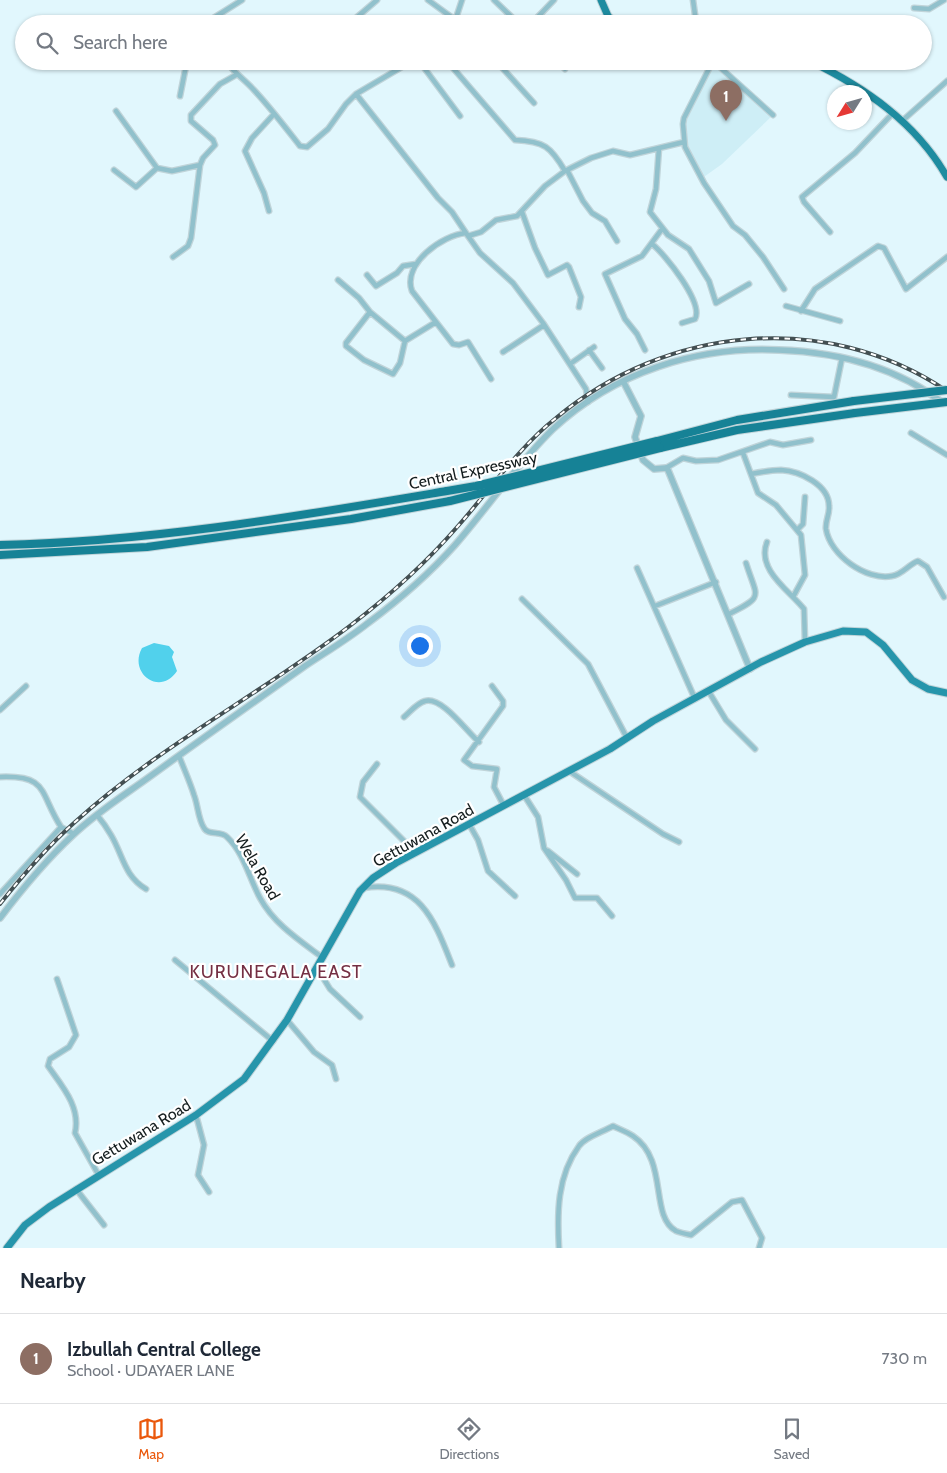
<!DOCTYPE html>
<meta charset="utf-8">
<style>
:root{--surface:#fff;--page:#f2f2f3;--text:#1f2937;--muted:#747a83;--line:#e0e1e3;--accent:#ea580c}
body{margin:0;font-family:Cabin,sans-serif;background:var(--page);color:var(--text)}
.compass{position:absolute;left:827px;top:85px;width:45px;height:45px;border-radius:50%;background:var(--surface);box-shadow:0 1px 4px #0004;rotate:233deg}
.you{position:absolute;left:419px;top:645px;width:18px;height:18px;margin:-12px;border:4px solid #fff;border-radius:50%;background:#1a73e8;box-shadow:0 0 0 8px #1a73e833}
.badge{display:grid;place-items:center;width:32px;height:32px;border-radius:50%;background:var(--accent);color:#fff;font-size:16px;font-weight:700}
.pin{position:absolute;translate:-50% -41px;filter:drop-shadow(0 1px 2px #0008)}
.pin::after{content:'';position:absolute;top:26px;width:18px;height:15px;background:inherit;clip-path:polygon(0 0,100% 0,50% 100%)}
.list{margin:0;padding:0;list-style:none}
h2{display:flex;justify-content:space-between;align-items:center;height:65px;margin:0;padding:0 20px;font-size:21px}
h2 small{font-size:16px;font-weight:400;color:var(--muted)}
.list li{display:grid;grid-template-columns:32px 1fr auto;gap:15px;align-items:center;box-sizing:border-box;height:90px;padding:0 20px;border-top:1px solid var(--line)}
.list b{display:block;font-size:19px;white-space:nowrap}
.list p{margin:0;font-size:16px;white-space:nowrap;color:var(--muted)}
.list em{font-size:16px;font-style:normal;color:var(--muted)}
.icon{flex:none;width:28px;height:28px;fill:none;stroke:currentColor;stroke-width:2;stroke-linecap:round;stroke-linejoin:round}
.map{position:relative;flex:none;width:947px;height:1248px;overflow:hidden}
.search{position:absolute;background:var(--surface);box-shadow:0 1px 4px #0004;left:15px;right:15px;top:15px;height:55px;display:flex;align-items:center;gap:12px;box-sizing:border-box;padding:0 18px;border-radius:28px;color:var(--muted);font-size:19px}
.sheet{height:155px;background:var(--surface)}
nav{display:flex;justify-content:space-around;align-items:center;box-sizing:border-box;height:70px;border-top:1px solid var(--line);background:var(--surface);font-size:14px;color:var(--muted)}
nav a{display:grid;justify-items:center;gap:2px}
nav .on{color:var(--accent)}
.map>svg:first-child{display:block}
.built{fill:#ceeef6}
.forest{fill:#51d1ec}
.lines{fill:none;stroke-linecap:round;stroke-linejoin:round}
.minor-casing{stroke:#c0d4d9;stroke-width:7}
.tertiary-casing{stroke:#c0d4d9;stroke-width:8}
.primary-casing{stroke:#c0d4d9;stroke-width:9}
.trunk-casing{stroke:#c0d4d9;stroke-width:9}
.motorway-casing{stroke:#c0d4d9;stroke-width:10}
.minor{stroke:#91c1cc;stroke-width:4.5}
.tertiary{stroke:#91c1cc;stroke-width:5.5}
.primary{stroke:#2695ab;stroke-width:7}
.trunk{stroke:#1e8ca0;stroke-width:7}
.motorway{stroke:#168296;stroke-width:8}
.rail-casing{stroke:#434f52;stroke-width:4}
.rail{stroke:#fff;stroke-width:2;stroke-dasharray:5.5;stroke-linecap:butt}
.motorway-bridge-casing{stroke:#c0d4d9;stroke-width:10;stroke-linecap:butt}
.motorway-bridge{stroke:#168296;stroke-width:8}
.labels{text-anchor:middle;stroke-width:4.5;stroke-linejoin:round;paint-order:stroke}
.street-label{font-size:16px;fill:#141d1e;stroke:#fff}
.neighbourhood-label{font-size:18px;letter-spacing:1px;fill:#742f43;stroke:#fff}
</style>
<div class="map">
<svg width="947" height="1248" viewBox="0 0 947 1248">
<rect width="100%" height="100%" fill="#e1f7fd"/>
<path class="built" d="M 713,61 L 773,115 L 722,164 L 701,179 L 685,147 L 684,118 Z"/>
<path class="forest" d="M 154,643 L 169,646 L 174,652 L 172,657 L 177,671 C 160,697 128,673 142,648 Z"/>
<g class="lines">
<defs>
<path id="minor" d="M 428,0 L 461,24
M 494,0 L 519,24
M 693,0 L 696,22
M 914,8 L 929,9 L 944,0
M 204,24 L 242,0
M 349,24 L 377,0
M 452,24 L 456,18 L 462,0
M 531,24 L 554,0
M 226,61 C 234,73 244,79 253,89 C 270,107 285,127 300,146 L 307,147 L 328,129 L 346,104 L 356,94 L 412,61
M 419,61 L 460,116
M 447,61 L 515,140 C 544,141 551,147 565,171
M 496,61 L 534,103
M 557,61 L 565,69
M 713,61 L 684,118 L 683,124 L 685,147 L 704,183 L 733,226 L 745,235 L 763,257 L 784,289
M 713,61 L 773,115
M 356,94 L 438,198 L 452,212 L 466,233
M 180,96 L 187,61
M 116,111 L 157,168 L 172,171 L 200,165
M 902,121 L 947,81
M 659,148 L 656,189 L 650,212 L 668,235 L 689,249 L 709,281 L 716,303 L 749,284
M 114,170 L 136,187 L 157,168
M 567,170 L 583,201 L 592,213 L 605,221 L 617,241
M 269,211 L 264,193 L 245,151 L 252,138 L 274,114
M 522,212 L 535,248 L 548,275 L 567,265 L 569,267 L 581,297 L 579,307
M 830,232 L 804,202 L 802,197 L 855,153 L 893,113
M 468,236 L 480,253 L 513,283 L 543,323 L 586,389 L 588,402
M 652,244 C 665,254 704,303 695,319 L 682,323
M 173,257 L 188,246 L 191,238 L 200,165 L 203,158 L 215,145 L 213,140 L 191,121 L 191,115 L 220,84 L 236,75
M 367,275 L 376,286 L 397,273 L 403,266 L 416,264
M 338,280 L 359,298 L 370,312 L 405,341 L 436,322
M 786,306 L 840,321
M 801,311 L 815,289 L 878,246 L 884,248 L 906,289 L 947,257
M 370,312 L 346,343 L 346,346 L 364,360 L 393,374 L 400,363 L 405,341
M 589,350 L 602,368
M 645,350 L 637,334 L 625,319 L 605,274 L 642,256 L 662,229
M 503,352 L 544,325
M 570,364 L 594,347
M 491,379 L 468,342 L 459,345 L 453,344 L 412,291 C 402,264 442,235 466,233 L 468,236 L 481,232 L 496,220 L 517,216 L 545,186 L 565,171 L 591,158 L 613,151 L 630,155 L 684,142
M 791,395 L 834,397 L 842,358
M 911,433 L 947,455
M 743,453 L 758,493 L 776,505 L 801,535 L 805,575 L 793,597
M 666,468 L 683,458 L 696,461 L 718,460 L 770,442 L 783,445 L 811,440
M 751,474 C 761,472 771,470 781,470 C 800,471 829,485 829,506 C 830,514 825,521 826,529 C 830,555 866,581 892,576 C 902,575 909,564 918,561 L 927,567 L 944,597
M 798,529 L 803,524 L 805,497
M 767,542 C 756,570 790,591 804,609 L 805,642
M 637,568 L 695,699
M 522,599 L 588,664 L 627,738
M 655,606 L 716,582
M 729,614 C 765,596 757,598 746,563
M 492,686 L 503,701 L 503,706 L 464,760 L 472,766 L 497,769 L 494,787 L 504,806
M 709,692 L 726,720 L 755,749
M 0,710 L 26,686
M 404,717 C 410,712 417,703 425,701 C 442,696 467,732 479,742
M 179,756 C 184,769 190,782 194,795 C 198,805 198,819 204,828 C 208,836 221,830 227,837 C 244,853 249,878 260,898 C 274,924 299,940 323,958
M 377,764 L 363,782 L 360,797 L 415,852
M 569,771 L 663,834 L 679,842
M 0,777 C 49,775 39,793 61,827
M 524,795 L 538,817 L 544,848 L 566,880 L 575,898 L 597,898 L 612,916
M 97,815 C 102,821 107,828 111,835 C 123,855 124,876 146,889
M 469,824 L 478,840 L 488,871 L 515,896
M 548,851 L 577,874
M 364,888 C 420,879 435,922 452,965
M 0,894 L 61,827 L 74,834
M 175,960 L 273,1041
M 317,968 L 330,989 L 360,1017
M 57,979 L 76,1035 L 69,1047 L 50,1059 L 48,1066 C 62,1086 81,1107 75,1133 L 98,1174
M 287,1020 L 314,1052 L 332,1065 L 336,1079
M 196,1115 L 204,1145 L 198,1175 L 209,1192
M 76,1189 L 104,1225
M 559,1248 C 557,1213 557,1176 579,1146 C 585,1137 603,1132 613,1126 C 619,1129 627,1132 633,1136 C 669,1160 649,1216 676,1231 C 681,1233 686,1234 691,1235 L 732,1202 L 742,1200 L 762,1238 L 759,1248"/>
<path id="tertiary" d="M 623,381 L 641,416 L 635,437 L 643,460 L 654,469 L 666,468 L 668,470 L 750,669
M 0,918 C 22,889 46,860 73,835 C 97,812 126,794 152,775 C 203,738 254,702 305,666 C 326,652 348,639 368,623 C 399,600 429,574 455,545 C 488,507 517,464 553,429 C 614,372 697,346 779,350 C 837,352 896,367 943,403"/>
<path id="primary" d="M 7,1248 L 25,1225 L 49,1207 L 196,1115 L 244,1079 L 287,1020 L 360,891 L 373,878 L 396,863 L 610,749 L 653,721 L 761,662 L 805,642 L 843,631 L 866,632 L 883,645 L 912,680 L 928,689 L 947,693"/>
<path id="trunk" d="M 601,0 L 608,16 L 616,24
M 662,24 L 714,24
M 810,61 C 866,88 916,123 947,177"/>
<path id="motorway" d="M 657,441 L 737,420 L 854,401
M 660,448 L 737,430 L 855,413
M 0,545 C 150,542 299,516 447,491
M 0,555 L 147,547 L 351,519 L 450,501"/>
</defs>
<use href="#minor" class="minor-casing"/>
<use href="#tertiary" class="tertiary-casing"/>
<use href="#primary" class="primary-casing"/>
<use href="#trunk" class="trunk-casing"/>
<use href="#motorway" class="motorway-casing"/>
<use href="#minor" class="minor"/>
<use href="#tertiary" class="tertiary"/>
<use href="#primary" class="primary"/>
<use href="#trunk" class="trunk"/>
<use href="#motorway" class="motorway"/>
<defs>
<path id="rail" d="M 0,904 C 23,875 47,847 75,822 C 159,746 261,694 351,625 C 389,596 426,563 458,526 C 490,490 518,448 556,418 C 667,326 825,309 947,391"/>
</defs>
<use href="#rail" class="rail-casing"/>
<use href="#rail" class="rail"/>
<defs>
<path id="motorway-bridge" d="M 854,401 L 947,390
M 855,413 L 947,402
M 447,491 L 476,486 L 657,441
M 450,501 L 660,448"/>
</defs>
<use href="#motorway-bridge" class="motorway-bridge-casing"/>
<use href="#motorway-bridge" class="motorway-bridge"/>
</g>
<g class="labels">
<g class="street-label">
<text transform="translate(473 470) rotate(-12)" y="6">Central Expressway</text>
<text transform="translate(423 835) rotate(-29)" y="6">Gettuwana Road</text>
<text transform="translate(258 867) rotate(60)" y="6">Wela Road</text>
<text transform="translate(141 1132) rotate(-31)" y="6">Gettuwana Road</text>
</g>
<g class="neighbourhood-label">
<text x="276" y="978">KURUNEGALA EAST</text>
</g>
</g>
</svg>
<svg class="compass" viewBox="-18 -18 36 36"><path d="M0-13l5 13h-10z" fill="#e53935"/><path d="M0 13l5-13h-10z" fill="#747a83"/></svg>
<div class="you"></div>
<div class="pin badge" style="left:726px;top:121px;background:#8d6e63">1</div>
<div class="search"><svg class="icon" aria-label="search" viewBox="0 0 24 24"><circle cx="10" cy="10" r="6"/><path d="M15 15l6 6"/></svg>Search here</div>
</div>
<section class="sheet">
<h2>Nearby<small></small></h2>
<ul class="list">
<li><span class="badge" style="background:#8d6e63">1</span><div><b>Izbullah Central College</b><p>School · UDAYAER LANE</p></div><em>730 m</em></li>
</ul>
</section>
<nav>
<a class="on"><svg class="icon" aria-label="map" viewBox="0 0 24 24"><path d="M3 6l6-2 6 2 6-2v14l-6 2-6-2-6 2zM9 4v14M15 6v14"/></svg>Map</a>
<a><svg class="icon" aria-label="directions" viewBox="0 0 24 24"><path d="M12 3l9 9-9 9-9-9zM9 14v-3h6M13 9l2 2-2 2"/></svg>Directions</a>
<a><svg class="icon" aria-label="saved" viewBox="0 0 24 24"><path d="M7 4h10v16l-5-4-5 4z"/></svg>Saved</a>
</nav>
